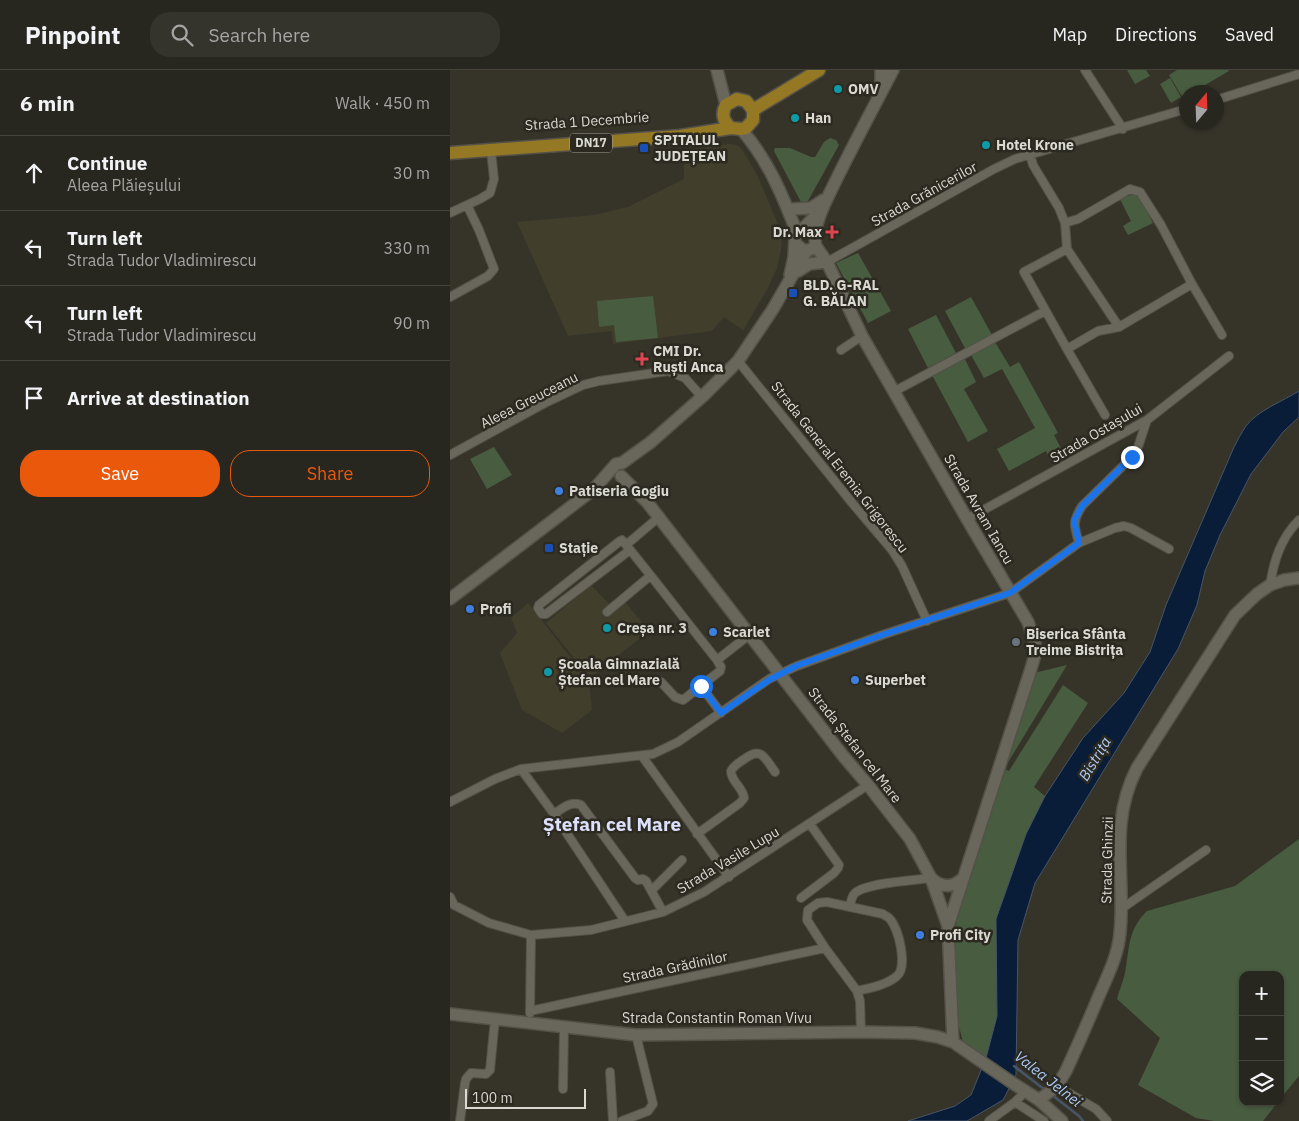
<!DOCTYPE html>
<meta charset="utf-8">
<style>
:root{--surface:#28271f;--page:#34332c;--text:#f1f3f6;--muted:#a5a5a4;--line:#44443d;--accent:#ea580c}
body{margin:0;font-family:"IBM Plex Sans",sans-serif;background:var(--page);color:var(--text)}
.controls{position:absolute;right:15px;bottom:15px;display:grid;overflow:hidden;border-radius:10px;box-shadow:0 1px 4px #0004}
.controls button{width:45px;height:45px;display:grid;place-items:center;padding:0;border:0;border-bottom:1px solid var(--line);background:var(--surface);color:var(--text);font:25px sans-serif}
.compass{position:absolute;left:729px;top:15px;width:45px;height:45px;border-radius:50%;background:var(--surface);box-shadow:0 1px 4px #0004;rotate:19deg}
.scale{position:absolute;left:15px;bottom:12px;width:121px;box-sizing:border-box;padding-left:5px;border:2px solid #dad9d2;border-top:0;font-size:14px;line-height:18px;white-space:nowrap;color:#dad9d2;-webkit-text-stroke:4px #2c2a20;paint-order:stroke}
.stop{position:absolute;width:15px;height:15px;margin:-11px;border:4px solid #1a73e8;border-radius:50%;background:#fff}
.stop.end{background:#1a73e8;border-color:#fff;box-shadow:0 1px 5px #0008}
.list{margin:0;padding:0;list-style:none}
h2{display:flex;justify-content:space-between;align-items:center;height:65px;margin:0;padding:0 20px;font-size:21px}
h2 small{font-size:16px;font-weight:400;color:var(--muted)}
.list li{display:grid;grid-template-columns:32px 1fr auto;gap:15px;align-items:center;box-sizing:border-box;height:75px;padding:0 20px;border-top:1px solid var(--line)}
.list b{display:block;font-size:19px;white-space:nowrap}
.list p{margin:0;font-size:16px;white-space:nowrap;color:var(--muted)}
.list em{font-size:16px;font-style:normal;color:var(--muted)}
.actions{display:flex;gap:10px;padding:15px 20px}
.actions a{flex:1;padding:11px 0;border:1px solid var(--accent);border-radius:20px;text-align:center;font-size:18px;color:var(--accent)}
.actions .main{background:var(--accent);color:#fff}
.icon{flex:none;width:28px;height:28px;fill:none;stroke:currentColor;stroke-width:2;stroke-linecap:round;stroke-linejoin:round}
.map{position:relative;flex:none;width:849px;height:1051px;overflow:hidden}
header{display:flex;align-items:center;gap:30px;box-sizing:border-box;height:70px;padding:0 25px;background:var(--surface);border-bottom:1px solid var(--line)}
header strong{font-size:24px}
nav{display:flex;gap:28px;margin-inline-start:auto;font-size:18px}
.search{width:350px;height:45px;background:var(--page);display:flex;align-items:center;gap:12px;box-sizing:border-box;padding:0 18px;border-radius:20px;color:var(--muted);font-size:19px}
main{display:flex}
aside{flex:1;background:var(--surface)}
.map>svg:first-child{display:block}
.built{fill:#413e2c}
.green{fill:#485c40}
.water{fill:#091d38;stroke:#485566}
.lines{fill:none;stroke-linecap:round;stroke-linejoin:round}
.stream{stroke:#485566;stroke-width:2.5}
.street-casing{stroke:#535148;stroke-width:10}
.secondary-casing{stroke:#535148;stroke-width:14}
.primary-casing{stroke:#535148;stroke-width:15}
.street{stroke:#69675b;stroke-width:8}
.secondary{stroke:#69675b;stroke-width:11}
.primary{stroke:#947824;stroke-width:12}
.route{stroke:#1a73e8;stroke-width:6}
.culture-dot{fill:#0f9aa8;stroke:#2c2a20;stroke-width:2}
.transit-dot{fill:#1a4fb4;stroke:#2c2a20;stroke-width:2}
.health-dot{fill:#e0444e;stroke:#2c2a20;stroke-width:2}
.shop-dot{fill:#3f7fe0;stroke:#2c2a20;stroke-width:2}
.worship-dot{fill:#6b7280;stroke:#2c2a20;stroke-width:2}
.labels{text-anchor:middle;stroke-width:5;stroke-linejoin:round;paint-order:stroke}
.shield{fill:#2c2a20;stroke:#a6a49d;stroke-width:1}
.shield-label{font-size:12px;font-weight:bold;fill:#dad9d2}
.poi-label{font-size:14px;font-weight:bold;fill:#dad9d2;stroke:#2c2a20;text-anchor:start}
.street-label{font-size:14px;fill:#dad9d2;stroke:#2c2a20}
.water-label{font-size:15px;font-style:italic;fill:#accbf8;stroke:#2c2a20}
.district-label{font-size:19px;font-weight:bold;fill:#dce0fd;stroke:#2c2a20}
</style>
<header>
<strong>Pinpoint</strong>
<div class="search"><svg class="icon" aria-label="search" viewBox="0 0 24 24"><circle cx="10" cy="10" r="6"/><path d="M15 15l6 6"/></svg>Search here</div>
<nav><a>Map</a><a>Directions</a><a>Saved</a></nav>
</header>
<main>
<aside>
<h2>6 min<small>Walk · 450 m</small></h2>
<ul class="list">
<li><svg class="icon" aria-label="ahead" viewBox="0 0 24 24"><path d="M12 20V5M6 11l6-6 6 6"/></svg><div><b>Continue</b><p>Aleea Plăieșului</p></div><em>30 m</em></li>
<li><svg class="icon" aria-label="left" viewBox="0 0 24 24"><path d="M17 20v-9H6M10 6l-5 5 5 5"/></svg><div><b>Turn left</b><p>Strada Tudor Vladimirescu</p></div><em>330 m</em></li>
<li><svg class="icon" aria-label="left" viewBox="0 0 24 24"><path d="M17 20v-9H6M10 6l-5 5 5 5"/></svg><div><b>Turn left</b><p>Strada Tudor Vladimirescu</p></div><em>90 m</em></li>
<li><svg class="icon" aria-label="arrive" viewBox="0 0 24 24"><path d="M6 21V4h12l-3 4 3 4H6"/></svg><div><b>Arrive at destination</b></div></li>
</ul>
<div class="actions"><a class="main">Save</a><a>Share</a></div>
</aside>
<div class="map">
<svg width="849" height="1051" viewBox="0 0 849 1051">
<rect width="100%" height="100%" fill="#363429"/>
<path class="built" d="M 280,74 L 287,75 L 293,80 L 308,107 L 328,154 L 332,175 L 327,198 L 317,220 L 293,260 L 274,247 L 262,261 L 163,274 L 162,261 L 118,266 L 67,152 L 144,145 L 178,137 L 234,109 L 234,80 Z
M 141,515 L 165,540 L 175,532 L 199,561 L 140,608 L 96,553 Z
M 78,533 L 139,611 L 142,640 L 112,663 L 72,640 L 50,583 L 67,563 L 61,548 Z"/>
<path class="green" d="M 677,0 L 696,0 L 700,6 L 685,14 Z
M 727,0 L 778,0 L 779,1 L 743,22 L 736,22 L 736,26 L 733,28 L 719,5 Z
M 720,8 L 731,27 L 721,33 L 710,14 Z
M 380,68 L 386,70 L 389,75 L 358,131 L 354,133 L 351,132 L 324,81 L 325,78 L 340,78 L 361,87 L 365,87 L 374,72 Z
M 683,124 L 690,127 L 703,153 L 678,165 L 673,156 L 681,151 L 670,129 Z
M 408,183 L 441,241 L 418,253 L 386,193 Z
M 203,226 L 208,268 L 166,272 L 164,255 L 149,257 L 147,231 Z
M 521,227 L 542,265 L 516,280 L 495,241 Z
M 486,245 L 506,283 L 478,298 L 458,259 Z
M 545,272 L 560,297 L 569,292 L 608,363 L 604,365 L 615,386 L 602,393 L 596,381 L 559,401 L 547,379 L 585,358 L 552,299 L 534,308 L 521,285 Z
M 514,287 L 526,312 L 514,319 L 538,361 L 518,372 L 482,305 Z
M 44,377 L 62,405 L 37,419 L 20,389 Z
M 617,595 L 554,699 L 559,701 L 613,615 L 638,633 L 584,717 L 595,726 L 576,764 L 546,849 L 547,946 L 536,988 L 517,976 L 513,972 L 509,957 L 504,866 L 508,844 L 584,603 Z
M 849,769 L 849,1006 L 830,1029 L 830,905 L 793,905 L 793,1032 L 828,1032 L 813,1051 L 764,1051 L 746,1048 L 688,1015 L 710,968 L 667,929 C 669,921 673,912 675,903 C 680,877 677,861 697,841 L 785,816 Z"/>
<path class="water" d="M 849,321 L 849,347 L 833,362 L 801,404 L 770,465 L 755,501 L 747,535 L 728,579 L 585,813 L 568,870 L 566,1005 L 553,1030 L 517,1051 L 458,1051 L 505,1036 L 521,1025 L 536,988 L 547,946 L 546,849 L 576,764 L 595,726 L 633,668 L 674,623 L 700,582 L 716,535 L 784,377 C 788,370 791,363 796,356 C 807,341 833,331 849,321 Z"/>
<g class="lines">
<path class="stream" d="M 564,996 L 595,1020
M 602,1025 L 629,1046 L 633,1051"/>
<defs>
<path id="street" d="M 635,0 L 673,59
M 766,30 L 849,4
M 580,85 L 583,95 L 609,138 L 615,153 L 617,179 L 669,257
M 0,143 L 30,129 L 40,123 L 44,109 L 41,81
M 615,153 L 628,149 L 680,119 L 690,122 L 711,155 L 742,214 L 772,265
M 617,179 L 574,202 L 617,279 L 648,261 L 669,257 L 742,214
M 377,192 L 544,99 L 565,89 L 736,39
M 0,227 L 38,206 L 44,199 L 29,160 L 17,135
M 617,279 L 655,345
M 391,280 L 412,266
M 288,291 L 403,434 L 442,480 L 452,496 L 477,551
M 445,321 L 595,241
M 0,385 L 93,334 L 133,315 L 149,311 L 218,301 L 235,308 L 252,327
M 517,449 L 697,350 L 779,286
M 629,473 C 624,456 622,452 632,436 L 682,387 L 688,377 L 697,350
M 176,475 L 209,447
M 180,480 L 96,544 L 92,544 L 88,538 L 89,535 L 170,471 L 172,470 C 205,510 235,550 267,590 L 271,597 L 270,601 L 233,630 L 225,627 L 211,612
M 820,515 C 824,490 831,468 849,450
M 157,542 L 200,506
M 267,590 L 299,565
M 251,616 L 271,643
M 192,686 L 279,807
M 71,699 L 104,744 L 175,851
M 0,732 L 45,709 L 71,699 L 203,684 L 228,672 L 319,609 L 347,596 L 432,565 L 560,523 L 629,473 L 665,458 L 674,456 L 681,458 L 719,479
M 104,744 C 113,738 120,731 131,735 L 185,808 L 188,810 L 193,809 L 196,811 L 213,842
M 247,764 L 290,733 L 294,728 C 293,717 281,712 281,701 C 284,695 290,692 296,688 C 312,676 316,690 325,702
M 202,820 L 232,790
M 0,827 L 4,835 L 39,853 L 81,865 L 141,860 L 213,842 L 254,822 L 418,715
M 351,828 L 384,803 L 388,798 L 389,795 L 360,754
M 400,837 C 401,832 401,827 405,823 C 416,813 465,810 481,808
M 671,839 L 756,780
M 407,921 C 419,918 437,915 447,906 C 458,897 449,858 439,848 C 437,846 435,846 433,844 L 377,832 L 368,833 L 358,840 L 357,850 L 375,878 L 407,921 L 410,931 L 411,962
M 80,941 L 375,878
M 80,943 L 81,865
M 160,1002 L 163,1051
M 607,1016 L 646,1039 L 657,1051
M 113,1019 L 114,957
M 565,1032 L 594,1051
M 10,1051 L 15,1013 L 16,1009 L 21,1003 L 36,1004 L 40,1000 L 45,949
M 172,1051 L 198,1041 L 203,1034 L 186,965
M 539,1051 L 565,1032 L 576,1021"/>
<path id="secondary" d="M 267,0 L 276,35
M 431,21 L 431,0
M 291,59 C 318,90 333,126 347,163
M 342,139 L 361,138 L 373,130
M 346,174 L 354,181 C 370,179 364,171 365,162 C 366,156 372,139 375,133 C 396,88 420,44 443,0
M 365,175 L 377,192 L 412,266 L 517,449 L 578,552 L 585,573 L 585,585 L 580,602 L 498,856
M 348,201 L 359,194 L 377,192
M 340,205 L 344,187 L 345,167 L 371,140
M 171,406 L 197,432 L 394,687 L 418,715 L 460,769 L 481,808 L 498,856 L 503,972
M 0,529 L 144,419 L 166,394 L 172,393 L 201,372 L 252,327 L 288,291 L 323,239 L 357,180
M 481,808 C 491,818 502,818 512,809
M 0,944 L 186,965 L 411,962 L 465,963 L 488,967 L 503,972 L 564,1014 L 589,1030 L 612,1051
M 589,1030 L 607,1016 L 616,1001 C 627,977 638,952 648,928 C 657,907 668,886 670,863 C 676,804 658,755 687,698 L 785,545 L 807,524 L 820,515 L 834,510 L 849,508"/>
<path id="primary" d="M 303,40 L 369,0
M 0,83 L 230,66 L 281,58 L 291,59 L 296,58 L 303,50 L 303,40 L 296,31 L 287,29 L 276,35 C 271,44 273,51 281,58"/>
</defs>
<use href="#street" class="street-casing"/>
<use href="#secondary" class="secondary-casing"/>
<use href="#primary" class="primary-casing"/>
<use href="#street" class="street"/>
<use href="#secondary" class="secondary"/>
<use href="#primary" class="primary"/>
</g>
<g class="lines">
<path class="route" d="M 251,616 L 271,643 L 319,610 L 346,596 L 432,565 L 560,523 L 629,473 L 624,451 L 632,436 L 682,387"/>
</g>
<g class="culture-dot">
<circle cx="388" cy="19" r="5"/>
<circle cx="345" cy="48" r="5"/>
<circle cx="536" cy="75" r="5"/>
<circle cx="157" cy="558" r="5"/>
<circle cx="98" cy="602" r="5"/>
</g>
<g class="transit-dot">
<rect x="189" y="73" width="10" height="10" rx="2.5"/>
<rect x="338" y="218" width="10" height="10" rx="2.5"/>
<rect x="94" y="473" width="10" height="10" rx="2.5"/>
</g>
<g class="health-dot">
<path d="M379.5 154.5h5v5h5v5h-5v5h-5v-5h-5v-5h5z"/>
<path d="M189.5 281.5h5v5h5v5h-5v5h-5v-5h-5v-5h5z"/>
</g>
<g class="shop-dot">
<circle cx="109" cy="421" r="5"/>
<circle cx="20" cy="539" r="5"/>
<circle cx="263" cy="562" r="5"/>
<circle cx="405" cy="610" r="5"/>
<circle cx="470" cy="865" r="5"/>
</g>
<circle class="worship-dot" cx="566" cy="572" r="5"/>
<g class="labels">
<rect class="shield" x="120" y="63.5" width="42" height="19" rx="4"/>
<g class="shield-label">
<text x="141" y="77">DN17</text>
</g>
<g class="poi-label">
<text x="398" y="24">OMV</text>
<text x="355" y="53">Han</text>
<text x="204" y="75">SPITALUL<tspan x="204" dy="16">JUDEȚEAN</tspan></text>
<text x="546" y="80">Hotel Krone</text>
<text x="372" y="167" text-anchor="end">Dr. Max</text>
<text x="353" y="220">BLD. G-RAL<tspan x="353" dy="16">G. BĂLAN</tspan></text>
<text x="203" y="286">CMI Dr.<tspan x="203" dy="16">Ruști Anca</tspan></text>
<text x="119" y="426">Patiseria Gogiu</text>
<text x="109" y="483">Stație</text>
<text x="30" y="544">Profi</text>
<text x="167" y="563">Creșa nr. 3</text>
<text x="273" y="567">Scarlet</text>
<text x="576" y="569">Biserica Sfânta<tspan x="576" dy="16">Treime Bistrița</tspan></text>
<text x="108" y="599">Școala Gimnazială<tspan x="108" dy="16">Ștefan cel Mare</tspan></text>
<text x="415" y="615">Superbet</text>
<text x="480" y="870">Profi City</text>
</g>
<g class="street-label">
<text transform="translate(137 51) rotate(-4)" y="5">Strada 1 Decembrie</text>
<text transform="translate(474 124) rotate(-29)" y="5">Strada Grănicerilor</text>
<text transform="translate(79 330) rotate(-27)" y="5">Aleea Greuceanu</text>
<text transform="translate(646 363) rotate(-30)" y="5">Strada Ostașului</text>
<text transform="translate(390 397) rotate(52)" y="5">Strada General Eremia Grigorescu</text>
<text transform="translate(529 439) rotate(60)" y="5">Strada Avram Iancu</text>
<text transform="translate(405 675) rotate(52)" y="5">Strada Ștefan cel Mare</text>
<text transform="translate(278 790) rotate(-31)" y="5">Strada Vasile Lupu</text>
<text transform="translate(657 790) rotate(-89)" y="5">Strada Ghinzii</text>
<text transform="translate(225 897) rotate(-12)" y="5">Strada Grădinilor</text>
<text x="267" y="953">Strada Constantin Roman Vivu</text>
</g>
<g class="water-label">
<text transform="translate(645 689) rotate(-59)" y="5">Bistrița</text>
<text transform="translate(598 1009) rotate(38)" y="5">Valea Jelnei</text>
</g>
<g class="district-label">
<text x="162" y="761">Ștefan cel Mare</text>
</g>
</g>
</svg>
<div class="controls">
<button>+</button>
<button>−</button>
<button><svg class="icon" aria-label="layers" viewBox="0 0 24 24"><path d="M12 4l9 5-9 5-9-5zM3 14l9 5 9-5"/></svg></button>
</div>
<svg class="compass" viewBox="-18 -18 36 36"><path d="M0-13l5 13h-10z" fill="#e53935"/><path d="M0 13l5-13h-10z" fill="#a5a5a4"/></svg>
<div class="scale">100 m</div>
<div class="stop" style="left:251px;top:616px"></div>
<div class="stop end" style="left:682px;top:387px"></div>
</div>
</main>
